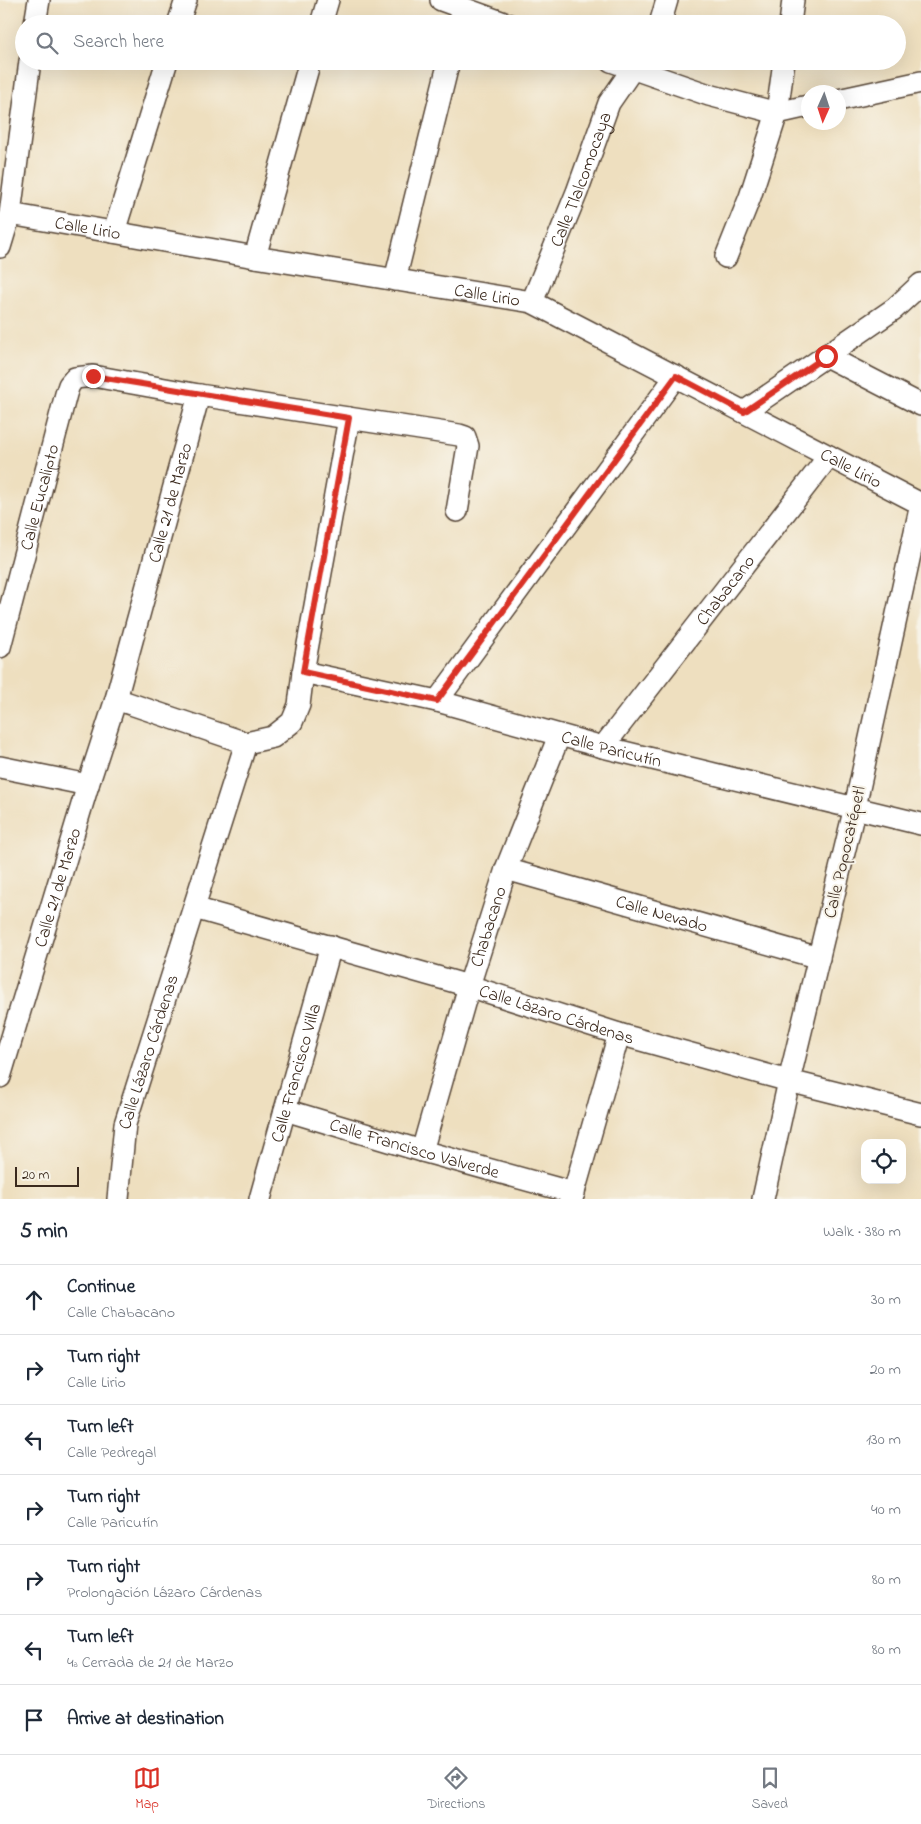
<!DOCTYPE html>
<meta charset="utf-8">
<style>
:root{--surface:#fff;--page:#f2f2f3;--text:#1f2937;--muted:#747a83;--line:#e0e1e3;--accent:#d93025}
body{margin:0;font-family:"Indie Flower",sans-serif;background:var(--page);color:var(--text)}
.controls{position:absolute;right:15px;bottom:15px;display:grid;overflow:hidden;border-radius:10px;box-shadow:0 5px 20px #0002}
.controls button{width:45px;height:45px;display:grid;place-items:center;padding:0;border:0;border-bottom:1px solid var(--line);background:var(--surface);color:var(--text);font:25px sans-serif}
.compass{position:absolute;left:801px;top:85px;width:45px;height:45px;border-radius:50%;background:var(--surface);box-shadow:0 5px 20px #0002;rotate:183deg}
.scale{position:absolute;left:15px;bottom:12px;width:64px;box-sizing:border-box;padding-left:5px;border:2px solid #3b2a1e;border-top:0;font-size:14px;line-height:18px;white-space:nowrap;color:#3b2a1e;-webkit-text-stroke:4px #f7f3e8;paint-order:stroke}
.stop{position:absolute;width:15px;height:15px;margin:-11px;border:4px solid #d93025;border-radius:50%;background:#fff}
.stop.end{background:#d93025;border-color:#fff;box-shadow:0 1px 5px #0008}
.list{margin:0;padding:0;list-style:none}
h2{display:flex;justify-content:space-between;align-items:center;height:65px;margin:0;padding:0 20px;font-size:21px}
h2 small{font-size:16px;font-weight:400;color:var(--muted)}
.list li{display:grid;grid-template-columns:32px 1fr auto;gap:15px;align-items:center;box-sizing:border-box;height:70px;padding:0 20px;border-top:1px solid var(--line)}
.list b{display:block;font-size:19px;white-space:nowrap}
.list p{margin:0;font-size:16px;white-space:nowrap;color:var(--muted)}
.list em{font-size:16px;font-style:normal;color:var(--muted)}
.icon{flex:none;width:28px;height:28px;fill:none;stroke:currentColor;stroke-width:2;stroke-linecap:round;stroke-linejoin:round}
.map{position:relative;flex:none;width:921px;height:1199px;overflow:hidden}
.search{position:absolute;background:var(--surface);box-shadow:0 5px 20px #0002;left:15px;right:15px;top:15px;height:55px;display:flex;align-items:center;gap:12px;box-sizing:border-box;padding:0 18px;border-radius:28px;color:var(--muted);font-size:19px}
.sheet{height:555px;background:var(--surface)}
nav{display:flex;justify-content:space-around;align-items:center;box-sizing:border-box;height:70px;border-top:1px solid var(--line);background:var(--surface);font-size:14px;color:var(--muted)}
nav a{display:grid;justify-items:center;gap:2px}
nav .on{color:var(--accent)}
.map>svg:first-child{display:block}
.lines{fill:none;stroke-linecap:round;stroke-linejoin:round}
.minor-casing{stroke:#564536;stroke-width:24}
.minor{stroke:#fff;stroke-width:21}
.route{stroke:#d93025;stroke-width:6}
.labels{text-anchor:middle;stroke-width:4;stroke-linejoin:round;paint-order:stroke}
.street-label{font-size:18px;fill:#3b2a1e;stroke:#f7f3e8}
</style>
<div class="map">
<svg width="921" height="1199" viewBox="0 0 921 1199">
<rect width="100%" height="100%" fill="#f7f3e8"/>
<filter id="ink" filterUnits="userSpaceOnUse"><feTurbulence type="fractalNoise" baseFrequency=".02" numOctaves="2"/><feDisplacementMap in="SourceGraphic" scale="10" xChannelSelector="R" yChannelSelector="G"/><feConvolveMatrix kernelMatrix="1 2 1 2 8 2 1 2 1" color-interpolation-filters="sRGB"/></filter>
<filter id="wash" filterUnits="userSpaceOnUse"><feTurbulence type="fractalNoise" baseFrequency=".0096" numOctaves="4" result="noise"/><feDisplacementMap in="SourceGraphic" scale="20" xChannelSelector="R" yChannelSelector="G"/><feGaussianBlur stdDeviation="1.12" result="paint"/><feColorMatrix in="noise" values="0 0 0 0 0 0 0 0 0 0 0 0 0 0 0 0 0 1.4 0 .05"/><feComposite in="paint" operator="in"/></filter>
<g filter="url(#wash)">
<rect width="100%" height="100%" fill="#eedfbf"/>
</g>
<g filter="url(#ink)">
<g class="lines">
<defs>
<g id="minor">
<path d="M 441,0 L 507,24"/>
<path d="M 35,24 L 39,0"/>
<path d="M 178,24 L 186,0"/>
<path d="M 321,24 L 328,0"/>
<path d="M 660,24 L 667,0"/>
<path d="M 790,24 L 793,0"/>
<path d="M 611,61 L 709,95 L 777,113 L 808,106"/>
<path d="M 838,100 L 921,82"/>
<path id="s1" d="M 10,214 L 255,257 L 532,302 L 921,504 L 855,807 L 789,1081 L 763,1199"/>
<path d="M 114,232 L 167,61"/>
<path d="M 0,247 L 10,214 L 30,61"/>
<path d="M 255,257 L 310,61"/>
<path d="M 726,257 L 750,197 L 777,113 L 784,61"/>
<path d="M 395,280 L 449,61"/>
<path id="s2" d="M 532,302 L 577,192 L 609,103 L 638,61"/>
<path d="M 826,356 L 921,405"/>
<path d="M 744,412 L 894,309 L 921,284"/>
<path id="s3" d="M 0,647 L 66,394 L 69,385 L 75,378 L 93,376 L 199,395 L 459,435 L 465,437 L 468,446 L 457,511"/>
<path id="s4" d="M 303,672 L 437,701 L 603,747 L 921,824"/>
<path d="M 116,699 L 246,743 L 273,737 L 292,722 L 299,705 L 303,672 L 349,418"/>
<path d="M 437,701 L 676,376"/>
<path id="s5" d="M 603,747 L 829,456"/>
<path d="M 0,767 L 88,785"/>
<path id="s6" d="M 506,869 L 819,958"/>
<path id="s7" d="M 194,908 L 469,986 L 619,1034 L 789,1081 L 921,1114"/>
<path id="s8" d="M 0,1077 L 88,785 L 116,699 L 199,395"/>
<path id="s9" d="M 285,1110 L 422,1151 L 574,1193"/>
<path id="s10" d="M 422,1151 L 469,986 L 506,869 L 559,736"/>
<path id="s11" d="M 118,1199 L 125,1124 L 246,743"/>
<path id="s12" d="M 260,1199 L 331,946"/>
<path d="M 572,1199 L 619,1034"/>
</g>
</defs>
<use href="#minor" class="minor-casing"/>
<use href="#minor" class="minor"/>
</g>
</g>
<g class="lines" filter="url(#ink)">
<path class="route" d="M 93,376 L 349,418 L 303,672 L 437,701 L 676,376 L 744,412 L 826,356"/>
</g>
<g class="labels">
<g class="street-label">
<text dy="6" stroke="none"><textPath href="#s2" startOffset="132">Calle Tlalcomocaya</textPath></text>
<text dy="6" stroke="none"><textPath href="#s1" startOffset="79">Calle Lirio</textPath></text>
<text dy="6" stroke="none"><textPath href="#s1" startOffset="484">Calle Lirio</textPath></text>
<text dy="6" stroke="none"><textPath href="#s1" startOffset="889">Calle Lirio</textPath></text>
<text dy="6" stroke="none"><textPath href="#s3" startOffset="155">Calle Eucalipto</textPath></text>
<text dy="6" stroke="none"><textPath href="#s8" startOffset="599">Calle 21 de Marzo</textPath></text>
<text dy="6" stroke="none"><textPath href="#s5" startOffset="199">Chabacano</textPath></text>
<text dy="6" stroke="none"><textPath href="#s4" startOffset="318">Calle Paricutín</textPath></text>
<text transform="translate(844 852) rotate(-77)" y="6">Calle Popocatépetl</text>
<text dy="6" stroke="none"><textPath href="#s8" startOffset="198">Calle 21 de Marzo</textPath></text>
<text dy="6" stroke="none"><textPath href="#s6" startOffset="162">Calle Nevado</textPath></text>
<text dy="6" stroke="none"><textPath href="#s10" startOffset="234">Chabacano</textPath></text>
<text dy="6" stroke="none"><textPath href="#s7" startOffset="378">Calle Lázaro Cárdenas</textPath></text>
<text dy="6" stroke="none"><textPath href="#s11" startOffset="151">Calle Lázaro Cárdenas</textPath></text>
<text dy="6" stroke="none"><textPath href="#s12" startOffset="131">Calle Francisco Villa</textPath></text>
<text dy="6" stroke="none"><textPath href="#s9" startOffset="135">Calle Francisco Valverde</textPath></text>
</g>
</g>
</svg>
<div class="controls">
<button><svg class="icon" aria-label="locate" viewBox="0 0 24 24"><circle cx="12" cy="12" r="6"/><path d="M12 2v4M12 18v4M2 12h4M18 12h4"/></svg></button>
</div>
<svg class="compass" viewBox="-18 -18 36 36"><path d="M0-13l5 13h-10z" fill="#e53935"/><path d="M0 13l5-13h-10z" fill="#747a83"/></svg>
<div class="scale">20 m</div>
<div class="stop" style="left:826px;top:356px"></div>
<div class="stop end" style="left:93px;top:376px"></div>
<div class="search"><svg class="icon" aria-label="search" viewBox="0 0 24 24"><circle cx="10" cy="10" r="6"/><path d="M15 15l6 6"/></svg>Search here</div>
</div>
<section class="sheet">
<h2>5 min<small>Walk · 380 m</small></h2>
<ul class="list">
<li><svg class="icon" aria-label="ahead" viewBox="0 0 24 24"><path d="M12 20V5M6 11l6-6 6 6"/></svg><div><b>Continue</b><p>Calle Chabacano</p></div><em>30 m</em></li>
<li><svg class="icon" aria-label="right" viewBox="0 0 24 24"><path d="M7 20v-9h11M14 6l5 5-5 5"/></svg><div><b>Turn right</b><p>Calle Lirio</p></div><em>20 m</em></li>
<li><svg class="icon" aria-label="left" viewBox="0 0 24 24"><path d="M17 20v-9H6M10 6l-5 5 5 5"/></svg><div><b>Turn left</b><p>Calle Pedregal</p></div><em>130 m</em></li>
<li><svg class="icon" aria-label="right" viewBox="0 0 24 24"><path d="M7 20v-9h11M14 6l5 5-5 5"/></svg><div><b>Turn right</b><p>Calle Paricutín</p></div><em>40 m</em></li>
<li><svg class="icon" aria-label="right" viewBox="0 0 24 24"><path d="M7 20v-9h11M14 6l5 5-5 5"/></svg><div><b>Turn right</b><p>Prolongación Lázaro Cárdenas</p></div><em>80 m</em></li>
<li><svg class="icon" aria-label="left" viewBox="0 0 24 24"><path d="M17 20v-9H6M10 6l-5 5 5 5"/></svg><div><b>Turn left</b><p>4ª Cerrada de 21 de Marzo</p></div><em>80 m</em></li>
<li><svg class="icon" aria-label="arrive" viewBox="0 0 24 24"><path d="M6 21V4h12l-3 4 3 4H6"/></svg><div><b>Arrive at destination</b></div></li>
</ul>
</section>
<nav>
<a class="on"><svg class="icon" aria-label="map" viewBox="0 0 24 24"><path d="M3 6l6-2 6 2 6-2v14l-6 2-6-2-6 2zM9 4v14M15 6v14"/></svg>Map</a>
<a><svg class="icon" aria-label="directions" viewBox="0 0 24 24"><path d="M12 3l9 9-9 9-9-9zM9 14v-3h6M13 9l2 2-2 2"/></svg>Directions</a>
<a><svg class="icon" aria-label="saved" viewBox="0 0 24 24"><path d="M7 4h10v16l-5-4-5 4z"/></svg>Saved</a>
</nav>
